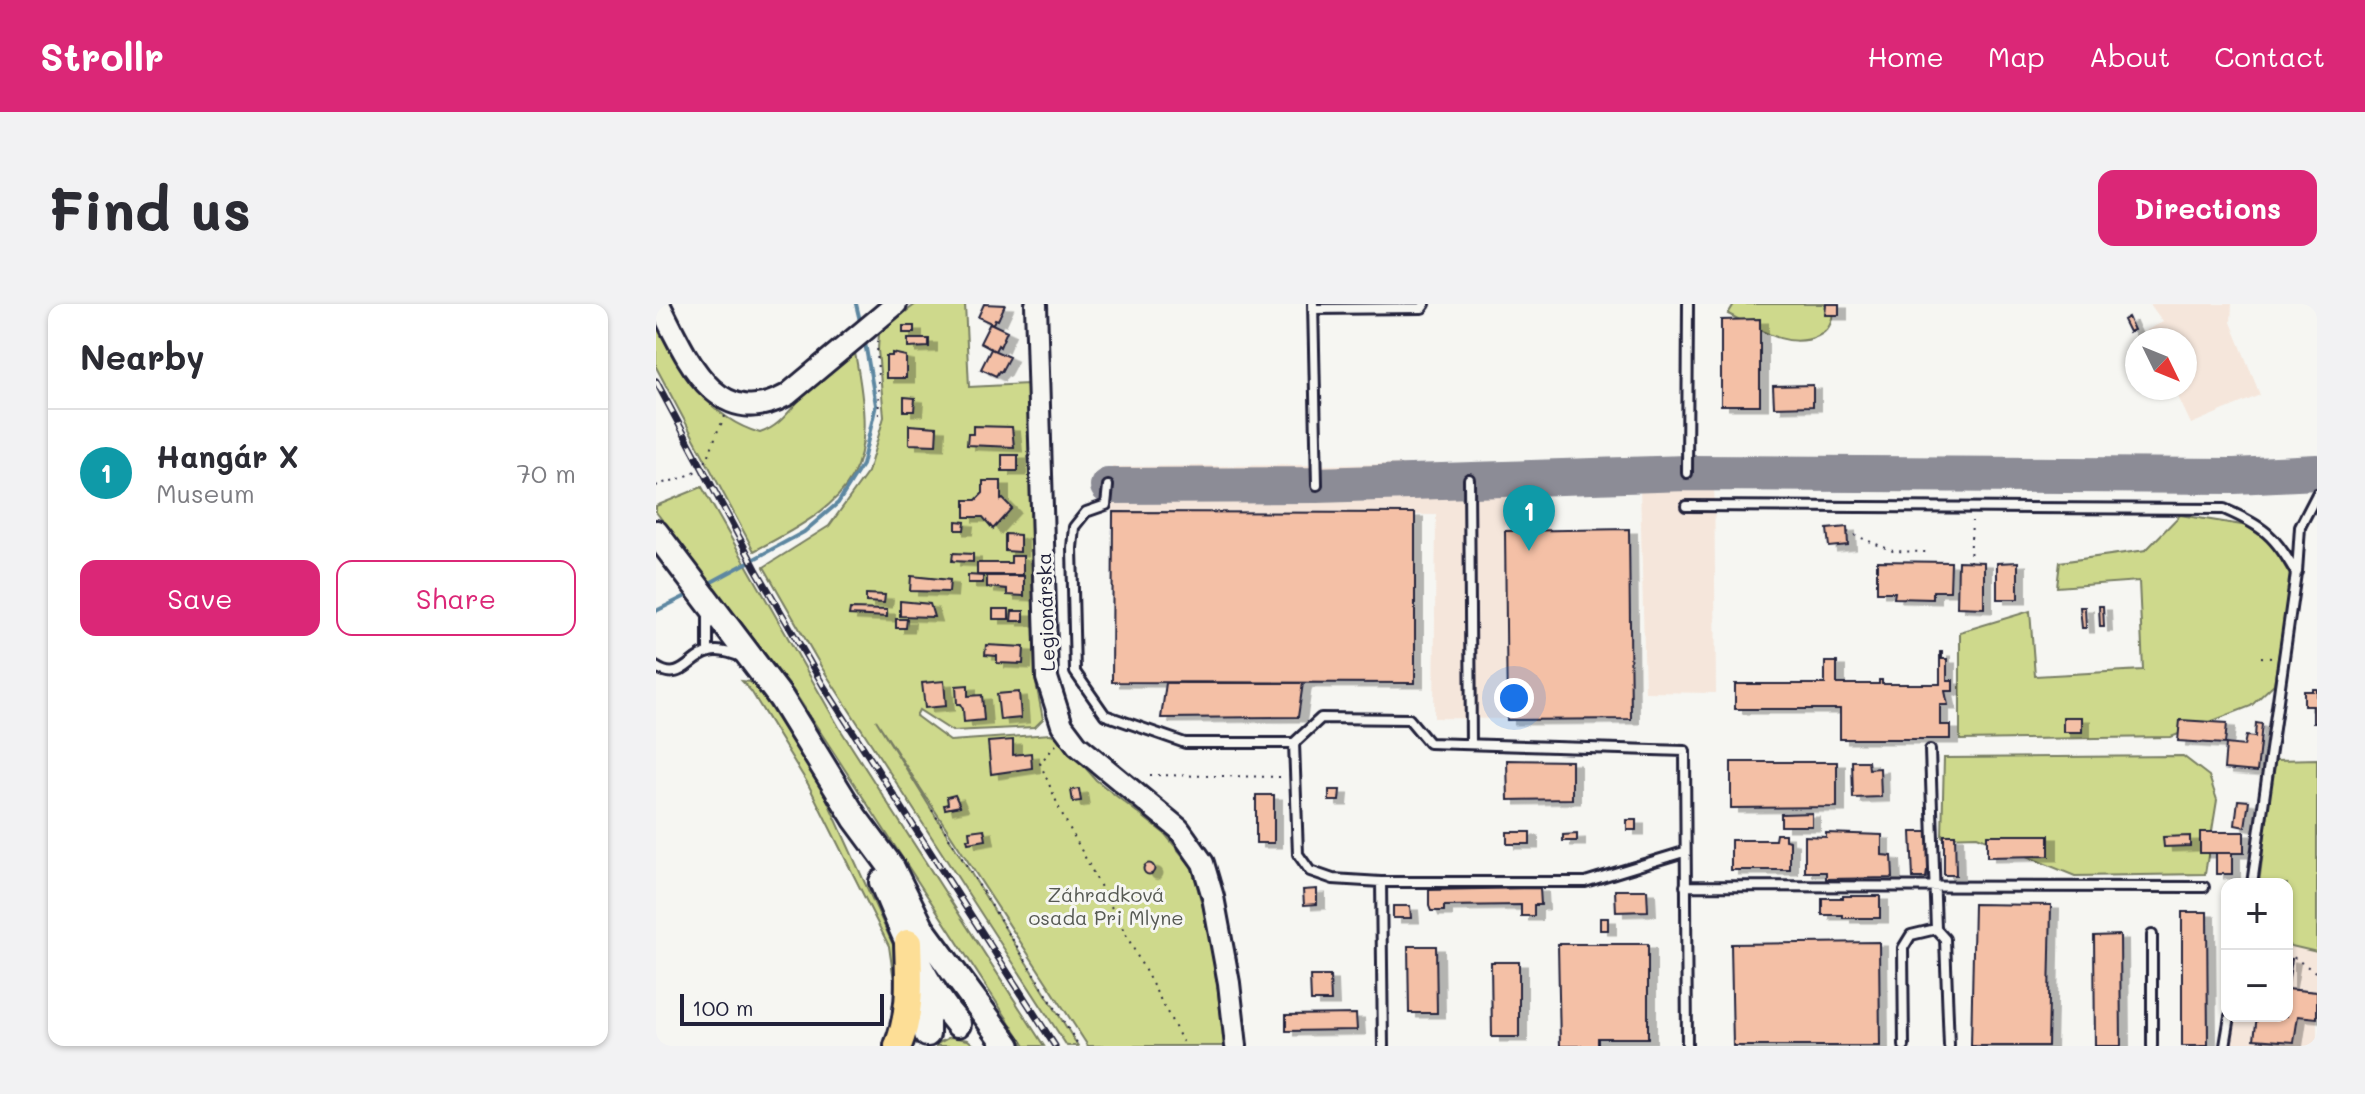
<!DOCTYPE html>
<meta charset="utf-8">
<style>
:root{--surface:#fff;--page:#f2f2f3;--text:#2b2b33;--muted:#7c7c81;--line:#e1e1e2;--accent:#db2777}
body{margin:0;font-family:Mali,sans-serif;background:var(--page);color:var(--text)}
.controls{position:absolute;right:24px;bottom:24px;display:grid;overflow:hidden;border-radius:16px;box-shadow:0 2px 6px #0004}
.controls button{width:72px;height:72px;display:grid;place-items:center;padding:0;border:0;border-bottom:2px solid var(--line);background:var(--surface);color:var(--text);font:40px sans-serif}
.compass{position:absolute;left:1469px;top:24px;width:72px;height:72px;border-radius:50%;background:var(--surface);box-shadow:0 2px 6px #0004;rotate:133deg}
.scale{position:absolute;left:24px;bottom:20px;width:204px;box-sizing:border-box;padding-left:8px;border:4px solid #22223b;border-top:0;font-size:22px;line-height:28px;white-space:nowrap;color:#22223b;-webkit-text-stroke:6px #f6f6f2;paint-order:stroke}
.you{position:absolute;left:858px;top:394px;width:28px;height:28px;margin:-20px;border:6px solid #fff;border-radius:50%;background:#1a73e8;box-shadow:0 0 0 12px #1a73e833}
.badge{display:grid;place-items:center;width:52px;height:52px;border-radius:50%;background:var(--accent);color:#fff;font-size:26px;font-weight:700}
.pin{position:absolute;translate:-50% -66px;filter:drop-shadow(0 2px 4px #0008)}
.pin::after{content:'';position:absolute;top:42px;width:28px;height:24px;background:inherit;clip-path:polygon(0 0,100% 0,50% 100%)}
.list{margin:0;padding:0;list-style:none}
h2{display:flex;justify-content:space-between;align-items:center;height:104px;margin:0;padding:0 32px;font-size:34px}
h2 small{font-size:26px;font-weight:400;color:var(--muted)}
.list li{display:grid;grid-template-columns:52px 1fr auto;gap:24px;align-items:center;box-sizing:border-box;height:128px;padding:0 32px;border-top:2px solid var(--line)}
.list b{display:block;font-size:30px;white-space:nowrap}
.list p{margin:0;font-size:26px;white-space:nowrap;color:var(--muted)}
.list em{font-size:26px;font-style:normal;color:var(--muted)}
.actions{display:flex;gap:16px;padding:24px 32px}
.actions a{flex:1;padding:18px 0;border:2px solid var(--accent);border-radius:16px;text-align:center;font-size:28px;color:var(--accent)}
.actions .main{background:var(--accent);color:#fff}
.map{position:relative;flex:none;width:1661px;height:742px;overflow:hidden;border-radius:16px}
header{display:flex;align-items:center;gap:48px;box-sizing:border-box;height:112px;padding:0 40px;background:var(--accent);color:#fff}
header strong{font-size:38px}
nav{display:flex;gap:44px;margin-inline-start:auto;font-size:28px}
.intro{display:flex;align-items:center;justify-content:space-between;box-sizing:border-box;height:192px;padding:0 48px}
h1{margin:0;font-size:56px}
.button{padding:20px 36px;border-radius:16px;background:var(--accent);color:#fff;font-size:28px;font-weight:700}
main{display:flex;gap:48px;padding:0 48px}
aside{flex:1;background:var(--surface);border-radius:16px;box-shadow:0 2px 6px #0004}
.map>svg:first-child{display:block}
.built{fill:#f5e6db}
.green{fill:#ced98c;stroke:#787e64;stroke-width:2}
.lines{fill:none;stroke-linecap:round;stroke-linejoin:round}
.stream{stroke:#5d87a1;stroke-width:4}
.taxiway{stroke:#8c8c96;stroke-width:36}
.building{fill:#f4c0a6;stroke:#22223b;stroke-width:2;filter:url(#shadow)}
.service-casing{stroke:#22223b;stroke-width:14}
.tertiary-casing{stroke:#22223b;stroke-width:26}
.secondary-casing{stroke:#22223b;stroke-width:30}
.primary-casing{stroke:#22223b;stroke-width:32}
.path{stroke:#22223b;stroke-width:2;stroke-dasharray:2 6;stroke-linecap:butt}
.service{stroke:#f6f6f2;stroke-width:8}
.tertiary{stroke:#f6f6f2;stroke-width:20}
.secondary{stroke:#f6f6f2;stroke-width:24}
.primary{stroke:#fdde96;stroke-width:26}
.rail-casing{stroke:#22223b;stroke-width:7}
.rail{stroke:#f6f6f2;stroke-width:4;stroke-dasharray:12;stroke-linecap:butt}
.labels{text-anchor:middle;stroke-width:6;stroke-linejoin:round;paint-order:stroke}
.street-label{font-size:20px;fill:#22223b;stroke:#f6f6f2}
.park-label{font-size:20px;fill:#565953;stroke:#f6f6f2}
</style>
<header>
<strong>Strollr</strong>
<nav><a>Home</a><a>Map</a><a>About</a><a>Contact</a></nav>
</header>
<div class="intro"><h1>Find us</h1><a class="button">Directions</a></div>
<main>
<aside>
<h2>Nearby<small></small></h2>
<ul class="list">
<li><span class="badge" style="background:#0f9aa8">1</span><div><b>Hangár X</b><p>Museum</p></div><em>70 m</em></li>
</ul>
<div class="actions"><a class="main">Save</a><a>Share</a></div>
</aside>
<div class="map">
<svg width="1661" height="742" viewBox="0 0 1661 742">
<defs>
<filter id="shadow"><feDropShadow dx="8" dy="4.5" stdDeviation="0" flood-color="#0004"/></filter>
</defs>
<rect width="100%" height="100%" fill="#f6f6f2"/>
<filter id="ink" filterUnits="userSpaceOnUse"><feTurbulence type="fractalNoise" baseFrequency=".0125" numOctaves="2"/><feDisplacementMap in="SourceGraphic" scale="16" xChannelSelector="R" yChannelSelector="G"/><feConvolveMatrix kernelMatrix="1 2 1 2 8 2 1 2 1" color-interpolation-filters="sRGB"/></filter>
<g filter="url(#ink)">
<path class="built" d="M 1494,0 L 1576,0 L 1575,18 L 1604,91 L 1535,120 L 1518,84 L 1529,84 L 1529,36 L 1496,36 L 1491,26 L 1507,18 Z
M 1058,157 L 1060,389 L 989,388 L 984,181 L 849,181 L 849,415 L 778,414 L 780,211 L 457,208 L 455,163 Z
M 1607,495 L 1661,496 L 1661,742 L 1569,742 L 1574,712 L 1631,712 L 1631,580 L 1596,580 Z"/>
<path class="green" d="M 260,0 L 309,0 L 313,83 L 372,80 L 379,374 L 387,415 L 379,423 L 296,427 L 263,406 L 260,412 L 294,437 L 395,430 L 405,436 L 440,476 L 509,530 L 536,563 L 554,630 L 569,742 L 432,742 L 220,416 L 422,742 L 411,742 L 166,364 L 108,263 L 173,222 L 212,168 L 228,113 L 222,46 L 223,28 Z
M 1078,0 L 1176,0 C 1178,14 1175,26 1162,32 C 1132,47 1099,23 1072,10 Z
M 0,15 C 25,63 48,113 104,129 C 125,122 133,106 148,91 C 164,76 180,61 199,49 C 222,167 203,193 98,247 L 0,63 Z
M 46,183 L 184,425 L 388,742 L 369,742 L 137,386 L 0,208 L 0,202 Z
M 1524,211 L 1592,222 L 1615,238 L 1635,273 L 1618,380 L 1595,402 L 1515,433 L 1304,436 L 1304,328 L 1374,307 L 1379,372 L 1487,366 L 1483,277 L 1401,283 L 1404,258 L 1490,246 Z
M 86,377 L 94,378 L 101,383 L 167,487 L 239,645 L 246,672 L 235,742 L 228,742 L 236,726 L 241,697 L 233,642 L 152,480 L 95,387 Z
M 1527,452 L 1553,472 L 1561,496 L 1549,570 L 1419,572 L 1321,532 L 1286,533 L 1288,454 Z
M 1661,455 L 1661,648 L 1631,641 L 1631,580 L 1603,580 L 1618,456 Z
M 294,733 L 312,736 L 319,742 L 277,742 Z"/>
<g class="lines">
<path class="stream" d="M 200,0 L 205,21
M 50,281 L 148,228 L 182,199 L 206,161 L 220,101 L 208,33
M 0,307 L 36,289"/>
<path class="taxiway" d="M 452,182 L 661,181 L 1031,169 L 1578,172 L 1661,168"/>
</g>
<path class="building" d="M 328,0 L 349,1 L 342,16 L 339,15 L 337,20 L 322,13 Z
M 1170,0 L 1183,0 L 1183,11 L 1169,11 Z
M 1472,13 L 1478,26 L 1473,28 L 1467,16 Z
M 1104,15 L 1104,101 L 1065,101 L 1065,16 Z
M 334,19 L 351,27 L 344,43 L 342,41 L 339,47 L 324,39 Z
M 247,22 L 258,22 L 258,29 L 247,29 Z
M 252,35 L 273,35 L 273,43 L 252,44 Z
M 335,45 L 353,53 L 345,68 L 343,67 L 340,72 L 325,65 Z
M 236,49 L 250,52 L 250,74 L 230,74 L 230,52 L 236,52 Z
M 1157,81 L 1157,102 L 1118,103 L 1117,82 Z
M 248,93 L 259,94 L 258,107 L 248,107 Z
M 253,121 L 281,123 L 280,141 L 253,140 Z
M 317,122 L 356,123 L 358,143 L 311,141 L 312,130 L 317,130 Z
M 346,151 L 362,151 L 362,167 L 346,167 Z
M 327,177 L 345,177 L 345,196 L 347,195 L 356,204 L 337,225 L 327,213 L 309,213 L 309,196 L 320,196 L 327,189 Z
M 457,208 L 759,209 L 759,379 L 456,378 Z
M 300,217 L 309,218 L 308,226 L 300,226 Z
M 1191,223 L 1192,241 L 1173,243 L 1171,225 Z
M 973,225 L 975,415 L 851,416 L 849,227 Z
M 349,230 L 364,231 L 364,248 L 349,247 Z
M 297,249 L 317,250 L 317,258 L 296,257 Z
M 355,252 L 367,252 L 367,271 L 321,271 L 321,259 L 355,259 Z
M 1221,257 L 1295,258 L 1294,287 L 1277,287 L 1277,295 L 1238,294 L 1239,288 L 1221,288 Z
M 1302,257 L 1328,258 L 1328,304 L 1301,303 Z
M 1362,258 L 1362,295 L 1341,295 L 1341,259 Z
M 312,271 L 327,272 L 327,279 L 312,279 Z
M 255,272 L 294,276 L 293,288 L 254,287 Z
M 331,272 L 368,272 L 368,292 L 351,291 L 351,285 L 331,283 Z
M 210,290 L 229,291 L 228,299 L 210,298 Z
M 244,297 L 274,300 L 278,313 L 244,312 Z
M 1443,302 L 1447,302 L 1448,323 L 1444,323 Z
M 1424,303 L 1429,303 L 1430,324 L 1426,324 Z
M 194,305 L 231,306 L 231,313 L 193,311 Z
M 337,305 L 353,305 L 353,315 L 337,315 Z
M 356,307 L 368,307 L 368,317 L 355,317 Z
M 240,315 L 251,315 L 250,324 L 240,324 Z
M 330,341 L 368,343 L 367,360 L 341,359 L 341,352 L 329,351 Z
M 1284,348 L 1286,348 L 1286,355 L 1291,355 L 1291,376 L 1297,376 L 1297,387 L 1289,387 L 1292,401 L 1284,401 L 1284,421 L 1294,421 L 1294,435 L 1184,435 L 1184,405 L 1079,405 L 1079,380 L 1169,380 L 1169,358 L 1181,358 L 1181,380 L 1223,380 L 1223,376 L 1226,376 L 1226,380 L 1284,380 Z
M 288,377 L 290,402 L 269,404 L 266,379 Z
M 510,379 L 647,379 L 642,413 L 505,414 Z
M 312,381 L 312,392 L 326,391 L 328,416 L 308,418 L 307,405 L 304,400 L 301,400 L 300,382 Z
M 1657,385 L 1661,385 L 1661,419 L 1657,419 L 1657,402 L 1648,402 L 1648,387 L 1657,387 Z
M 363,388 L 365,414 L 344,416 L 341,390 Z
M 1407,413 L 1426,413 L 1426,428 L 1407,428 Z
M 1524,416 L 1571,419 L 1569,440 L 1522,437 Z
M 1600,419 L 1606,420 L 1601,468 L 1568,465 L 1570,440 L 1588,442 L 1590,432 L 1599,433 Z
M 357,436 L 357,451 L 375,449 L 376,464 L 335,470 L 332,438 Z
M 851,456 L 916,457 L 916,495 L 852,496 Z
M 1196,457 L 1212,457 L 1213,465 L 1224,464 L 1225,493 L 1197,494 Z
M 1075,458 L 1181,458 L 1181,503 L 1075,504 Z
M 423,485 L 425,497 L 417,498 L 415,486 Z
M 673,486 L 684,486 L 683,497 L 673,497 Z
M 299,491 L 304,502 L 289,505 L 288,501 L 292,500 L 291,493 Z
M 600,491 L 618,491 L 618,539 L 600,539 Z
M 1582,496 L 1593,497 L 1589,523 L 1579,521 Z
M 1156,509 L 1156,522 L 1125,522 L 1125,510 Z
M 971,516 L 980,516 L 980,526 L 971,526 Z
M 328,525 L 330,536 L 312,539 L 311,535 L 314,535 L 313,527 Z
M 851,528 L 874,528 L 874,540 L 851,540 Z
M 1255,528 L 1274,528 L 1274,567 L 1271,567 L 1270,574 L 1257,574 Z
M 1544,528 L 1588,528 L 1588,549 L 1544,549 Z
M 1170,529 L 1226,531 L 1226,551 L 1236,552 L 1237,574 L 1170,575 L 1170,568 L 1149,568 L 1149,532 L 1170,533 Z
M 921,530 L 921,537 L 907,537 L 907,531 Z
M 1120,530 L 1129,530 L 1129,536 L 1134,537 L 1134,566 L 1075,566 L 1075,536 L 1119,536 Z
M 1288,531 L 1299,531 L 1300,571 L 1288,571 Z
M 1331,531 L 1393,531 L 1393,552 L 1331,553 Z
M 1534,532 L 1534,542 L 1508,543 L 1507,533 Z
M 1560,549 L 1576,549 L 1576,570 L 1560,570 Z
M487.5 565a5.5 5.5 0 1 1 11 0a5.5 5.5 0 1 1-11 0Z
M 884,584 L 885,601 L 878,601 L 878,612 L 865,612 L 865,601 L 788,602 L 788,607 L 775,607 L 773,602 L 773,586 Z
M 661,585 L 661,600 L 648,601 L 647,586 Z
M 959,586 L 991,586 L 992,607 L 960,608 Z
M 1187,592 L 1224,592 L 1224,614 L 1187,614 L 1187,611 L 1166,611 L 1166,594 L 1187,594 Z
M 1318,600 L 1395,601 L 1392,742 L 1315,742 Z
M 737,602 L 754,602 L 755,614 L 737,614 Z
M 1526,608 L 1551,608 L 1552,742 L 1526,742 Z
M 944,614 L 952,614 L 952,626 L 944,626 Z
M 1464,631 L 1465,742 L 1439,742 L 1438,632 Z
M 1223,638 L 1224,742 L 1077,742 L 1075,640 Z
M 902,640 L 992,640 L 992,734 L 942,734 L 942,742 L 904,742 Z
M 752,642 L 780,642 L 781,709 L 753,709 Z
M 1631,654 L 1636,655 L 1631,685 L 1661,688 L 1661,714 L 1642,712 L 1638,738 L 1598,735 L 1601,712 L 1631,712 Z
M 835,658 L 863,658 L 863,733 L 836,733 Z
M 654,672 L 674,672 L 675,697 L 655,697 Z
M 700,710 L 701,726 L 630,727 L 630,711 Z"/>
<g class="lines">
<defs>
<path id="service" d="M 657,0 L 661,181
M 657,5 L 766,4 L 769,0
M 1031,169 L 1032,0
M 813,175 L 815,440
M 452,182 L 450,201 L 430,208 L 418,223 L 416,244 L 419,368 L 449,411 L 529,439 L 638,439 L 665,414 L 753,415 L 773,439 L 1029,447 L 1031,742
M 1030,202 L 1568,205 C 1607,222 1619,231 1640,269 L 1596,580
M 1641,268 L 1644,223 L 1661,190
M 52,309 L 52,348
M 0,363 C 26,380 33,352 54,348 C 64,345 78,350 87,354
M 638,439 L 642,550 L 654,567 L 677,575 L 725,578 L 929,578 L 1028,548
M 1274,446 L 1280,625 L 1289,635 L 1293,742
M 725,578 L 727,742
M 1029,582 L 1548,583
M 1496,631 L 1496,742
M 1248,742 L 1247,644 L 1255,631 L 1280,625
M 1569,742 L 1574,712"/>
<path id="tertiary" d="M 3,0 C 30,52 59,130 131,91 L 240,0
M 380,0 L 391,374 L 406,421 L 421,441 L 523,525 L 547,559 L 557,593 L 573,679 L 580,742"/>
<path id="secondary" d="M 0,229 L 125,394 L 199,514 L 236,564 L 266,625 L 352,742
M 226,578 C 246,626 267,680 302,720
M 260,672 L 271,714 L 271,730"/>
<path id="primary" d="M 242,742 C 256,707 253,675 252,639"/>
</defs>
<use href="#service" class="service-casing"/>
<use href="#tertiary" class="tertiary-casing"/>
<use href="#secondary" class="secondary-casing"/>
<use href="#primary" class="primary-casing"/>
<path class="path" d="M 221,37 L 223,114
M 0,182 C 10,177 21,177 30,172 C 51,164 52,153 59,134 C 61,127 66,119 69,112
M 1191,228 L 1237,247 L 1270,248
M 1314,258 L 1316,217
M 1605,353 L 1615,354
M 400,441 L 384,459 L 404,506 L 529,742
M 494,471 L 626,473
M 276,506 L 423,742
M 1631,649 L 1661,669"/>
<use href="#service" class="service"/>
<use href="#tertiary" class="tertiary"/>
<use href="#secondary" class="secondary"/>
<use href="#primary" class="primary"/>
<defs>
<path id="rail" d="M 0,77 L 100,265 L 167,381 L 399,742"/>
</defs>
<use href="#rail" class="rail-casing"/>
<use href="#rail" class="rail"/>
</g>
</g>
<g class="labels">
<g class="street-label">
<text transform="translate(390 308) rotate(-92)" y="7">Legionárska</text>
</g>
<g class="park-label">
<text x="450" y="598">Záhradková<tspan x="450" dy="23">osada Pri Mlyne</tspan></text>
</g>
</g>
</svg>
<div class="controls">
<button>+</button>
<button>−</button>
</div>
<svg class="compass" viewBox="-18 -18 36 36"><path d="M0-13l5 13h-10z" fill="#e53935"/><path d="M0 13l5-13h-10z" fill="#7c7c81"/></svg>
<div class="scale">100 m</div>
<div class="you"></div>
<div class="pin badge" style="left:873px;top:247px;background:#0f9aa8">1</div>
</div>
</main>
